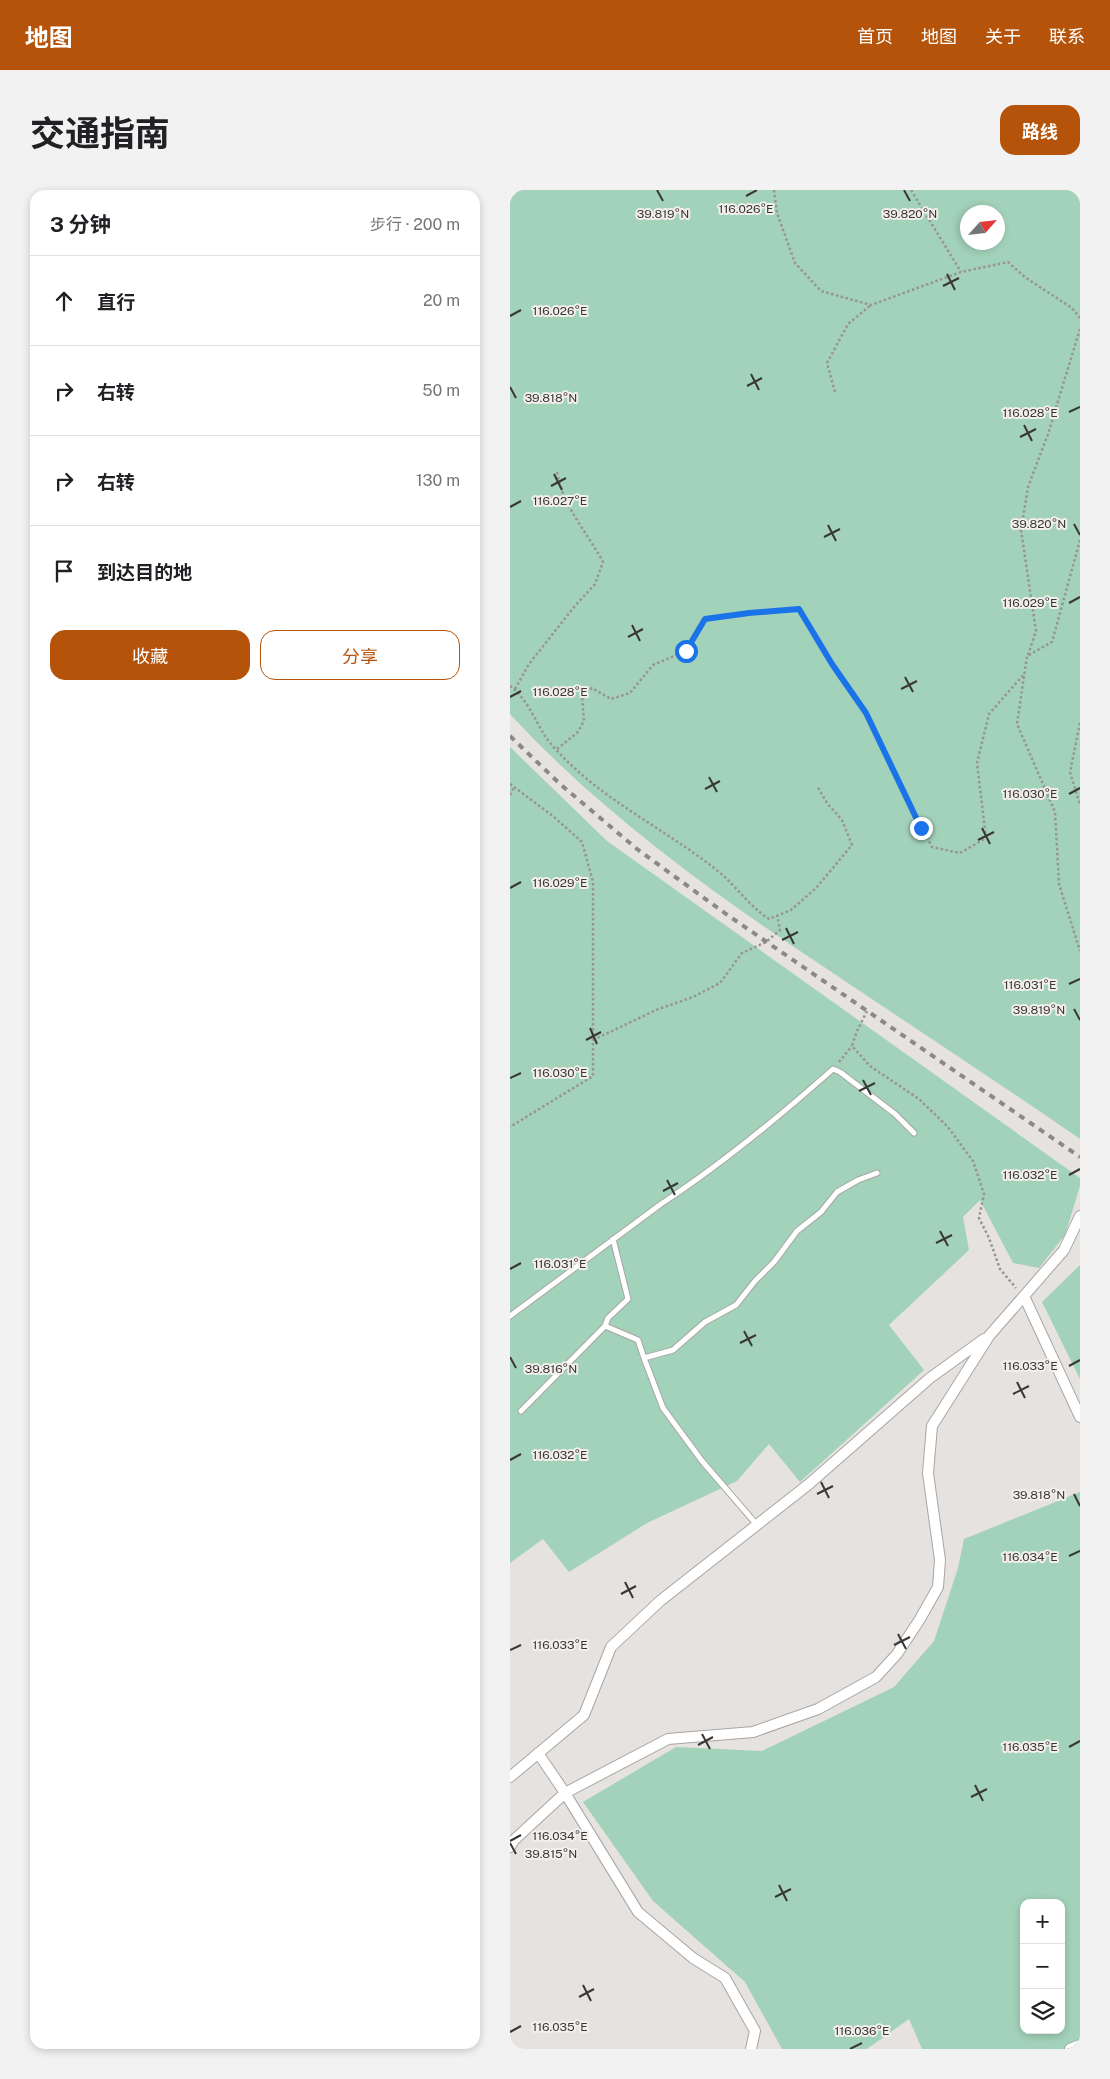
<!DOCTYPE html>
<html lang="zh">
<meta charset="utf-8">
<style>
:root{--surface:#fff;--page:#f2f2f2;--text:#202124;--muted:#757577;--line:#e0e0e0;--accent:#b45309}
body{margin:0;font-family:"Public Sans","Noto Sans SC",sans-serif;background:var(--page);color:var(--text)}
.controls{position:absolute;right:15px;bottom:15px;display:grid;overflow:hidden;border-radius:10px;box-shadow:0 2px 8px #0003}
.controls button{width:45px;height:45px;display:grid;place-items:center;padding:0;border:0;border-bottom:1px solid var(--line);background:var(--surface);color:var(--text);font:25px sans-serif}
.compass{position:absolute;left:450px;top:15px;width:45px;height:45px;border-radius:50%;background:var(--surface);box-shadow:0 2px 8px #0003;rotate:63deg}
.stop{position:absolute;width:15px;height:15px;margin:-11px;border:4px solid #1a73e8;border-radius:50%;background:#fff}
.stop.end{background:#1a73e8;border-color:#fff;box-shadow:0 1px 5px #0008}
.list{margin:0;padding:0;list-style:none}
h2{display:flex;justify-content:space-between;align-items:center;height:65px;margin:0;padding:0 20px;font-size:21px}
h2 small{font-size:16px;font-weight:400;color:var(--muted)}
.list li{display:grid;grid-template-columns:32px 1fr auto;gap:15px;align-items:center;box-sizing:border-box;height:90px;padding:0 20px;border-top:1px solid var(--line)}
.list b{display:block;font-size:19px;white-space:nowrap}
.list em{font-size:16px;font-style:normal;color:var(--muted)}
.actions{display:flex;gap:10px;padding:15px 20px}
.actions a{flex:1;padding:11px 0;border:1px solid var(--accent);border-radius:15px;text-align:center;font-size:18px;color:var(--accent)}
.actions .main{background:var(--accent);color:#fff}
.icon{flex:none;width:28px;height:28px;fill:none;stroke:currentColor;stroke-width:2;stroke-linecap:round;stroke-linejoin:round}
.map{position:relative;flex:none;width:570px;height:1859px;overflow:hidden;border-radius:15px}
header{display:flex;align-items:center;gap:30px;box-sizing:border-box;height:70px;padding:0 25px;background:var(--accent);color:#fff}
header strong{font-size:24px}
nav{display:flex;gap:28px;margin-inline-start:auto;font-size:18px}
.intro{display:flex;align-items:center;justify-content:space-between;box-sizing:border-box;height:120px;padding:0 30px}
h1{margin:0;font-size:35px}
.button{padding:12px 22px;border-radius:15px;background:var(--accent);color:#fff;font-size:18px;font-weight:700}
main{display:flex;gap:30px;padding:0 30px}
aside{flex:1;background:var(--surface);border-radius:15px;box-shadow:0 2px 8px #0003}
.map>svg:first-child{display:block}
.green{fill:#a3d2ba;fill-rule:evenodd}
.lines{fill:none;stroke-linecap:round;stroke-linejoin:round}
.lane-casing{stroke:#a8a6a3;stroke-width:7}
.street-casing{stroke:#a8a6a3;stroke-width:12}
.path{stroke:#979492;stroke-width:2.5;stroke-dasharray:2.5 2.5;stroke-linecap:butt}
.lane{stroke:#fff;stroke-width:5}
.street{stroke:#fff;stroke-width:10}
.rail{stroke:#8b8886;stroke-width:4;stroke-dasharray:6 6;stroke-linecap:butt}
.route{stroke:#1a73e8;stroke-width:6}
.ticks{fill:none;stroke:#393736;stroke-width:2}
.ticks-label{font-size:12px;text-anchor:middle;fill:#393736;stroke:#f2efec;stroke-width:4;stroke-linejoin:round;paint-order:stroke}
</style>
<header>
<strong>地图</strong>
<nav><a>首页</a><a>地图</a><a>关于</a><a>联系</a></nav>
</header>
<div class="intro"><h1>交通指南</h1><a class="button">路线</a></div>
<main>
<aside>
<h2>3 分钟<small>步行 · 200 m</small></h2>
<ul class="list">
<li><svg class="icon" aria-label="ahead" viewBox="0 0 24 24"><path d="M12 20V5M6 11l6-6 6 6"/></svg><div><b>直行</b></div><em>20 m</em></li>
<li><svg class="icon" aria-label="right" viewBox="0 0 24 24"><path d="M7 20v-9h11M14 6l5 5-5 5"/></svg><div><b>右转</b></div><em>50 m</em></li>
<li><svg class="icon" aria-label="right" viewBox="0 0 24 24"><path d="M7 20v-9h11M14 6l5 5-5 5"/></svg><div><b>右转</b></div><em>130 m</em></li>
<li><svg class="icon" aria-label="arrive" viewBox="0 0 24 24"><path d="M6 21V4h12l-3 4 3 4H6"/></svg><div><b>到达目的地</b></div></li>
</ul>
<div class="actions"><a class="main">收藏</a><a>分享</a></div>
</aside>
<div class="map">
<svg width="570" height="1859" viewBox="0 0 570 1859">
<rect width="100%" height="100%" fill="#e5e2df"/>
<path class="green" d="M 0,0 L 570,0 L 570,949 C 489,893 405,838 323,783 C 208,707 94,626 0,524 ZM 488,22 L 488,52 L 458,52 L 458,22 Z
M 0,557 L 97,651 L 570,988 L 570,996 L 555,1045 L 529,1078 L 503,1073 L 470,1010 L 453,1027 L 459,1060 L 379,1135 L 414,1180 L 290,1292 L 259,1254 L 227,1291 L 137,1333 L 59,1382 L 33,1349 L 0,1373 Z
M 570,1075 L 570,1189 L 532,1112 Z
M 570,1302 L 570,1859 L 412,1859 L 399,1829 L 357,1859 L 272,1859 L 235,1792 L 143,1711 L 73,1612 L 166,1557 L 252,1561 L 384,1497 L 424,1451 L 448,1378 L 454,1349 ZM 514,1713 L 551,1713 L 551,1840 L 514,1840 Z"/>
<g class="lines">
<defs>
<path id="lane" d="M 103,1049 L 118,1109 L 98,1128 L 95,1136 L 128,1150 L 134,1168
M 0,1126 L 151,1014 C 212,974 269,927 323,879 L 330,882 L 385,924 L 404,943
M 11,1221 L 95,1136
M 247,1335 L 192,1271 L 153,1218 L 134,1168 L 163,1160 L 195,1132 L 226,1115 L 245,1091 L 264,1072 L 287,1041 L 311,1022 L 327,1002 L 348,990 L 367,983"/>
<path id="street" d="M 514,1106 L 570,1227
M 28,1563 L 55,1603 L 128,1722 L 183,1768 L 215,1788 L 245,1841 L 241,1859
M 0,1587 L 74,1525 L 101,1457 L 150,1411 L 299,1294 L 420,1188 L 474,1149
M 0,1657 L 4,1650 L 55,1603 L 158,1549 L 243,1542 L 308,1519 L 366,1487 L 387,1464 L 410,1429 L 428,1397 L 430,1370 L 418,1283 L 422,1236 L 479,1146 L 554,1060 L 570,1026
M 560,1859 L 570,1855"/>
</defs>
<use href="#lane" class="lane-casing"/>
<use href="#street" class="street-casing"/>
<path class="path" d="M 264,0 L 267,23 L 285,73 L 311,101 L 361,115 L 451,82 L 498,72 L 516,88 L 562,118 L 570,128
M 401,0 L 451,82
M 325,202 L 317,173 L 338,134 L 361,115
M 570,350 L 542,452 L 517,466 L 507,534 L 545,622 L 549,694 L 570,761
M 518,465 L 526,441 L 511,340 L 518,297 L 538,244 L 570,139
M 0,496 C 16,507 25,530 35,546 C 41,555 50,564 58,572 C 102,615 161,643 209,682 C 227,697 239,716 259,729 L 281,720 L 306,698 L 342,655 L 332,630 L 317,613 L 307,596
M 5,499 L 19,474 L 64,417 L 85,394 L 93,372 C 77,342 53,317 47,282
M 570,533 L 560,582 L 570,615
M 47,559 L 67,543 L 74,531 L 72,506 L 82,498 L 101,509 L 120,503 L 143,475 L 176,461 L 195,429 L 239,423 L 289,419 L 322,474 L 356,523 L 422,657 L 450,663 L 476,648 L 467,573 L 479,524 L 515,483
M 0,594 L 44,627 L 72,652 L 83,692 L 83,886 L 0,937
M 0,605 L 4,597
M 357,821 L 347,841 L 342,856 L 360,876 L 409,909 L 437,936 L 463,971 L 474,1004 L 469,1028 L 479,1048 L 490,1079 L 506,1098
M 83,850 L 146,820 L 183,807 L 210,793 L 232,763 L 256,752 L 270,740 L 267,725
M 329,872 L 342,856"/>
<use href="#lane" class="lane"/>
<use href="#street" class="street"/>
<path class="rail" d="M 0,546 L 50,594 L 127,659 L 216,724 L 570,967"/>
</g>
<g class="lines">
<path class="route" d="M 176,461 L 195,429 L 239,423 L 289,419 L 322,474 L 356,523 L 411,638"/>
</g>
<path class="ticks" d="M 147,0 L 153,11M 394,0 L 400,11M 236,6 L 247,0M 437,84 L 445,100M 433,96 L 449,88M 0,126 L 11,120M 241,184 L 249,200M 237,196 L 252,188M 0,197 L 6,208M 559,222 L 570,217M 514,235 L 522,251M 510,247 L 526,239M 44,284 L 52,300M 41,296 L 56,288M 0,317 L 11,311M 564,334 L 570,345M 318,335 L 326,351M 314,347 L 330,339M 559,413 L 570,407M 122,435 L 130,451M 118,447 L 133,439M 395,487 L 403,502M 391,499 L 407,491M 0,507 L 11,501M 199,587 L 207,602M 195,599 L 210,591M 559,604 L 570,598M 472,638 L 480,654M 468,650 L 484,642M 0,698 L 11,692M 276,738 L 284,754M 272,750 L 288,742M 559,794 L 570,789M 564,819 L 570,830M 80,838 L 87,854M 76,850 L 91,842M 0,888 L 11,883M 353,890 L 361,905M 349,901 L 365,893M 559,985 L 570,979M 157,990 L 165,1005M 153,1001 L 168,993M 430,1041 L 438,1056M 426,1053 L 442,1045M 0,1079 L 11,1073M 234,1141 L 242,1156M 230,1153 L 246,1145M 0,1167 L 6,1178M 559,1176 L 570,1170M 507,1192 L 515,1208M 503,1204 L 519,1196M 0,1270 L 11,1264M 311,1292 L 319,1308M 307,1304 L 323,1296M 564,1304 L 570,1316M 559,1366 L 570,1361M 115,1392 L 123,1408M 111,1404 L 126,1396M 388,1444 L 396,1459M 384,1455 L 400,1447M 0,1460 L 11,1455M 192,1544 L 200,1559M 188,1555 L 203,1547M 559,1557 L 570,1551M 465,1595 L 473,1611M 461,1607 L 477,1599M 0,1651 L 11,1645M 0,1653 L 6,1664M 269,1695 L 277,1711M 265,1707 L 281,1699M 73,1795 L 81,1811M 69,1807 L 84,1799M 0,1842 L 11,1836M 340,1859 L 352,1853"/>
<g class="ticks-label">
<text x="236" y="23">116.026°E</text>
<text x="153" y="28">39.819°N</text>
<text x="400" y="28">39.820°N</text>
<text x="50" y="125">116.026°E</text>
<text x="41" y="212">39.818°N</text>
<text x="520" y="227">116.028°E</text>
<text x="50" y="315">116.027°E</text>
<text x="529" y="338">39.820°N</text>
<text x="520" y="417">116.029°E</text>
<text x="50" y="506">116.028°E</text>
<text x="520" y="608">116.030°E</text>
<text x="50" y="697">116.029°E</text>
<text x="520" y="799">116.031°E</text>
<text x="529" y="824">39.819°N</text>
<text x="50" y="887">116.030°E</text>
<text x="520" y="989">116.032°E</text>
<text x="50" y="1078">116.031°E</text>
<text x="520" y="1180">116.033°E</text>
<text x="41" y="1183">39.816°N</text>
<text x="50" y="1269">116.032°E</text>
<text x="529" y="1309">39.818°N</text>
<text x="520" y="1371">116.034°E</text>
<text x="50" y="1459">116.033°E</text>
<text x="520" y="1561">116.035°E</text>
<text x="50" y="1650">116.034°E</text>
<text x="41" y="1668">39.815°N</text>
<text x="50" y="1841">116.035°E</text>
<text x="352" y="1845">116.036°E</text>
</g>
</svg>
<div class="controls">
<button>+</button>
<button>−</button>
<button><svg class="icon" aria-label="layers" viewBox="0 0 24 24"><path d="M12 4l9 5-9 5-9-5zM3 14l9 5 9-5"/></svg></button>
</div>
<svg class="compass" viewBox="-18 -18 36 36"><path d="M0-13l5 13h-10z" fill="#e53935"/><path d="M0 13l5-13h-10z" fill="#757577"/></svg>
<div class="stop" style="left:176px;top:461px"></div>
<div class="stop end" style="left:411px;top:638px"></div>
</div>
</main>
